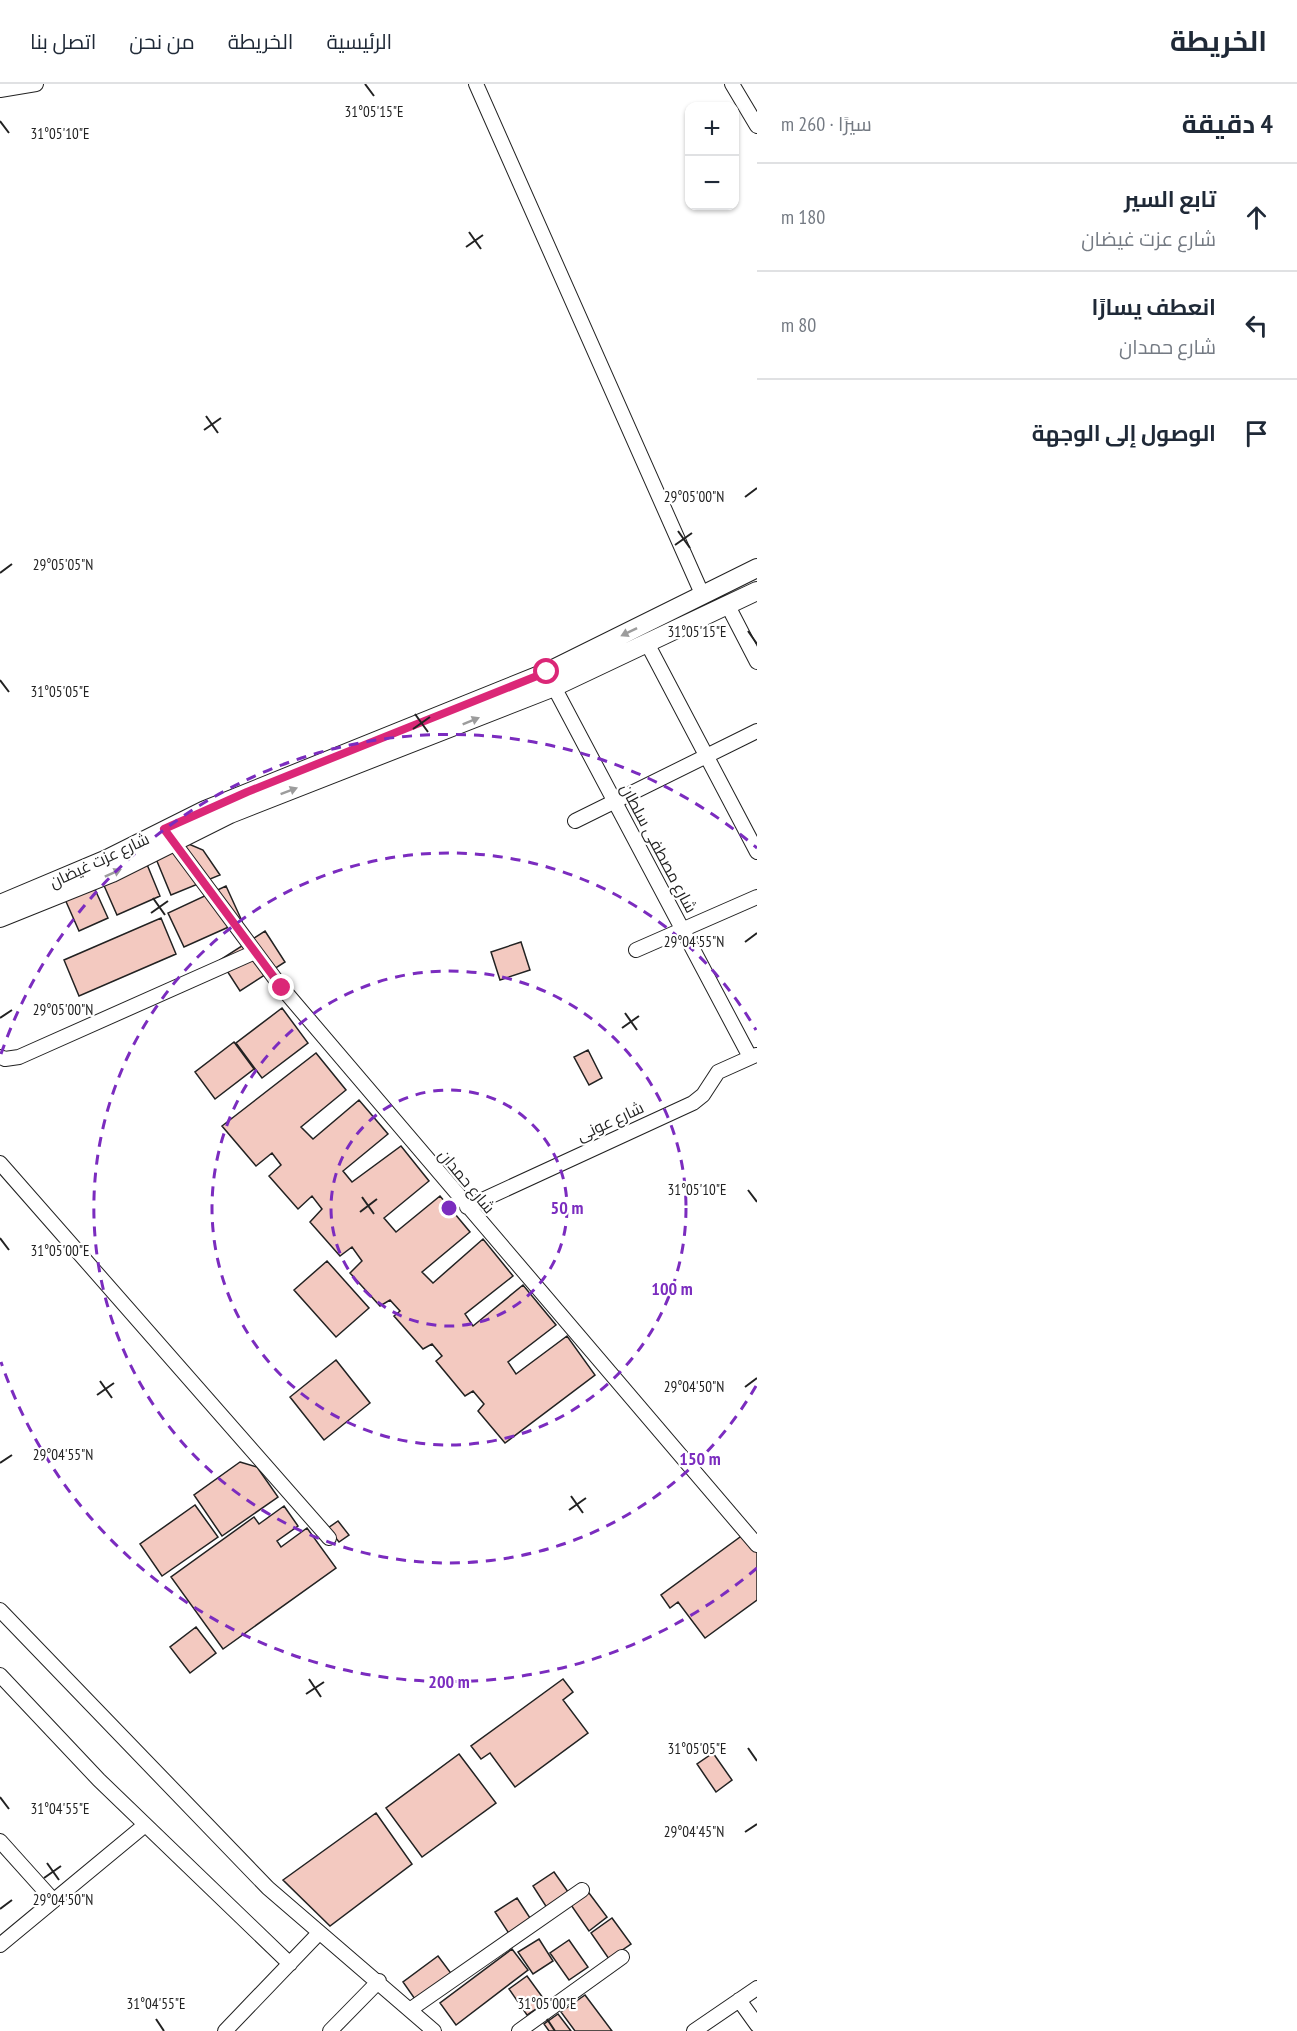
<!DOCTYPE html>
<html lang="ar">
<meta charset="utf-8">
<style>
:root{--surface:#fff;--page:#f2f2f3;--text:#1f2937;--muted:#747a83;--line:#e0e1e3}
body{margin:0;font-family:"PT Sans Narrow",Cairo,sans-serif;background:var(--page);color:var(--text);direction:rtl}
.controls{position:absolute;right:18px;top:18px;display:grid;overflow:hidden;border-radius:12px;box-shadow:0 2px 4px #0004}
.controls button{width:54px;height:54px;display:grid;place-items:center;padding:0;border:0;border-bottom:2px solid var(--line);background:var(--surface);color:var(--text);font:30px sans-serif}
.stop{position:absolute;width:18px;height:18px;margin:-14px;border:4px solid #db2777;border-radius:50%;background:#fff}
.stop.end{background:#db2777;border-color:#fff;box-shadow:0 2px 6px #0008}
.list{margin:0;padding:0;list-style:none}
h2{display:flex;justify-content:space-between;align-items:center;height:78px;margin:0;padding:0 24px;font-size:26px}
h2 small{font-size:20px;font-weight:400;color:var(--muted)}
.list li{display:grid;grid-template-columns:39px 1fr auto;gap:18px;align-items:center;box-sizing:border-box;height:108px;padding:0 24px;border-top:2px solid var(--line)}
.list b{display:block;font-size:22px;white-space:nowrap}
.list p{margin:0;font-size:20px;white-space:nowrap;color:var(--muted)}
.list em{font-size:20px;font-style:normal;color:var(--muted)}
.icon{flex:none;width:33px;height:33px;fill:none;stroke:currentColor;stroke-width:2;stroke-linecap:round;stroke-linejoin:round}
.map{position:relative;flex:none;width:757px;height:1947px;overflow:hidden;direction:ltr}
header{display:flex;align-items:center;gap:36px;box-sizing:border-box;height:84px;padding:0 30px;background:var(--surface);border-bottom:2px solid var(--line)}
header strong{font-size:28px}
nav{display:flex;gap:33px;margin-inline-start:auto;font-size:21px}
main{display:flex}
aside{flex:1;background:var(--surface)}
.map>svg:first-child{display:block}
.building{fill:#f3c9c0;stroke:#222;stroke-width:1.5}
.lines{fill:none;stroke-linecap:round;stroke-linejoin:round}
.minor-casing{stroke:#222;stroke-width:16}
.tertiary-casing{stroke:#222;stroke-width:20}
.minor{stroke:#fff;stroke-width:14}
.tertiary{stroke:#fff;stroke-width:18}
.oneway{fill:#9c9c9c}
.route{stroke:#db2777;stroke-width:8}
.ticks{fill:none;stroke:#222;stroke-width:2}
.ring{fill:none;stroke:#7b2cbf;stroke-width:3;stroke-dasharray:10 8}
.labels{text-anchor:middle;stroke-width:4.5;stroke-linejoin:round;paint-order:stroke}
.street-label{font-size:16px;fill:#222;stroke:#fff}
.ticks-label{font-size:15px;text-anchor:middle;fill:#222;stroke:#fff;stroke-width:4.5;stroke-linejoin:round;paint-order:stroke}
.centre{fill:#7b2cbf;stroke:#fff;stroke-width:3}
.ring-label{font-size:18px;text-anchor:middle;font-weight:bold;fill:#7b2cbf;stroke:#fff;stroke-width:4.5;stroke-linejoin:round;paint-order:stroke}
</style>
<header>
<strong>الخريطة</strong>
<nav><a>الرئيسية</a><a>الخريطة</a><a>من نحن</a><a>اتصل بنا</a></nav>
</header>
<main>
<aside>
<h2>4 دقيقة<small>سيرًا · 260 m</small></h2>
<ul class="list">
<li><svg class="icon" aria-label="ahead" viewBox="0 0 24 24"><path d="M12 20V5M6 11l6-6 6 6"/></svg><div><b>تابع السير</b><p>شارع عزت غيضان</p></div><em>180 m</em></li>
<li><svg class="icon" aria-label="left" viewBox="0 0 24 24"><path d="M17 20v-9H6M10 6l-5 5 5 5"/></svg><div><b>انعطف يسارًا</b><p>شارع حمدان</p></div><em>80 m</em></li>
<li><svg class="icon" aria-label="arrive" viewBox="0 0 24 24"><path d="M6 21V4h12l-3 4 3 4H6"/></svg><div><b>الوصول إلى الوجهة</b></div></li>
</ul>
</aside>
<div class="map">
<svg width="757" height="1947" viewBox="0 0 757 1947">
<rect width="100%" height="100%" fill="#fff"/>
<path class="building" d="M 184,758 L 203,766 L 220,791 L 171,811 L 154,770 Z
M 146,778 L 160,812 L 117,831 L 102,797 Z
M 93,801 L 108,834 L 79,847 L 64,813 Z
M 226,802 L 242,837 L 184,863 L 168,829 Z
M 161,834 L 176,870 L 79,912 L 64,876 Z
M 265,847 L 285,878 L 240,907 L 220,876 Z
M 521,858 L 530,886 L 500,896 L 491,868 Z
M 282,924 L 308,959 L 262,994 L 236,959 Z
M 234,958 L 254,985 L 215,1015 L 195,988 Z
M 588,966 L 602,994 L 589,1001 L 574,973 Z
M 316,969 L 346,1006 L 301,1043 L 313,1055 L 359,1016 L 388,1050 L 343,1087 L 352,1098 L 401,1062 L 429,1097 L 384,1134 L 396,1148 L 440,1112 L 470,1148 L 422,1188 L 433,1199 L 483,1155 L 513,1192 L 465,1230 L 473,1242 L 523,1201 L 556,1241 L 508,1278 L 516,1290 L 567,1252 L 595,1291 L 505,1359 L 478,1327 L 484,1320 L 473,1307 L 465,1312 L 436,1277 L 442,1272 L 432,1260 L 423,1265 L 394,1232 L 400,1227 L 390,1216 L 380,1222 L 350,1189 L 362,1177 L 352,1163 L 340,1172 L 310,1138 L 322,1125 L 312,1112 L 298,1125 L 269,1092 L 281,1081 L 272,1069 L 256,1082 L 222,1042 Z
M 327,1177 L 369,1224 L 336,1253 L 294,1206 Z
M 336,1276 L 370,1319 L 324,1356 L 290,1313 Z
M 240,1378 L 257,1383 L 278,1413 L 222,1452 L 194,1411 Z
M 195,1421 L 218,1453 L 162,1492 L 140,1460 Z
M 284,1422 L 298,1442 L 277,1457 L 281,1463 L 307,1444 L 336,1484 L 223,1565 L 171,1493 L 254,1433 L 259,1440 Z
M 338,1437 L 349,1451 L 339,1458 L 328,1444 Z
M 751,1445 L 757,1453 L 757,1516 L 705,1554 L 678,1518 L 670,1524 L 661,1511 Z
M 196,1543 L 216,1569 L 190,1589 L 170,1563 Z
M 563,1595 L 573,1608 L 563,1616 L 588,1649 L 515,1703 L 490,1669 L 481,1675 L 471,1662 Z
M 713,1669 L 732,1696 L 716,1708 L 697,1680 Z
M 459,1670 L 496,1719 L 422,1773 L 386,1724 Z
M 376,1729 L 412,1780 L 330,1842 L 283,1796 Z
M 554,1788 L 571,1812 L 549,1827 L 533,1802 Z
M 589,1809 L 607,1833 L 589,1847 L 571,1821 Z
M 517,1814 L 532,1837 L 510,1851 L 495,1828 Z
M 612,1834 L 631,1860 L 609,1875 L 591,1849 Z
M 539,1855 L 553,1877 L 533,1890 L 518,1868 Z
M 569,1856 L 588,1883 L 569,1896 L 550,1869 Z
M 512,1865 L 528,1886 L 456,1941 L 440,1919 Z
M 438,1872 L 453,1892 L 417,1918 L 403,1898 Z
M 527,1892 L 546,1918 L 527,1931 L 509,1905 Z
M 585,1911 L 612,1947 L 575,1947 L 561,1928 Z
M 558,1930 L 571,1947 L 549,1947 L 544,1940 Z"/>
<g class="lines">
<defs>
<path id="minor" d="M 476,0 L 703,512
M 732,0 L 757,42
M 0,6 L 36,0
M 728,522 L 757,578
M 648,561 L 757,768
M 554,603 L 750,973
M 575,737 L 757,647
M 169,752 L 282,904 L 757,1461
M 636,866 L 757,813
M 0,973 L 5,975 L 19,973 L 255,868
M 0,1079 L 329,1454
M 467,1123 L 693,1019 L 703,1011 L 718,988 L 756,971
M 0,1526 L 268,1804 L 434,1947
M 0,1591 L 99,1696 L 290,1880
M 0,1757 L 53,1816
M 0,1861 L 145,1741
M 739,1916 L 757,1941
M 411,1925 L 582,1806
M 225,1947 L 319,1849
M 330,1947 L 379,1897
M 519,1947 L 622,1873
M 694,1947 L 757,1904"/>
<path id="tertiary" d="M 0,820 L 107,775 L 205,726 L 547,588 L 757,484
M 0,834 L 112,789 L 230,730 L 554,603 L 757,507"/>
</defs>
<use href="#minor" class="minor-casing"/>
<use href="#tertiary" class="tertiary-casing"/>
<use href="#minor" class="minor"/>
<use href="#tertiary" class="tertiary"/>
</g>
<defs><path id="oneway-solid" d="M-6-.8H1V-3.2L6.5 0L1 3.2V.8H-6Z" transform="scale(1.5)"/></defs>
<g class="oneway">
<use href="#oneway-solid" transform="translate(629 548) rotate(154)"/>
<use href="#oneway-solid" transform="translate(471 637) rotate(-22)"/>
<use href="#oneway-solid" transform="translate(289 707) rotate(-21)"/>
<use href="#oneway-solid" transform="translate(113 789) rotate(-24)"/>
</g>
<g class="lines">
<path class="route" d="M 282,904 L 164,745 L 247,708 L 547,588"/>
</g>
<path class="ticks" d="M 365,0 L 374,12M 0,37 L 9,49M 469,148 L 481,165M 466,163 L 483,151M 206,332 L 218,349M 204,346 L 221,334M 745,413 L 757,404M 678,447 L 690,464M 675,461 L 692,449M 0,489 L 12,480M 748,547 L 757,560M 0,596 L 9,608M 415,630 L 428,648M 413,645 L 430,633M 153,814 L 165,831M 151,829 L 168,817M 745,858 L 757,849M 625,929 L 637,946M 0,934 L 12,926M 622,944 L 639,932M 748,1106 L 757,1118M 362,1113 L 374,1130M 360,1128 L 377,1115M 0,1154 L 9,1166M 100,1297 L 112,1314M 745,1303 L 757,1294M 97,1311 L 114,1299M 0,1379 L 12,1371M 571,1412 L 583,1429M 569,1426 L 586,1414M 309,1595 L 321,1613M 306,1610 L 324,1598M 748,1664 L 757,1677M 0,1713 L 9,1725M 745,1748 L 757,1740M 47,1779 L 59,1796M 44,1794 L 61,1782M 0,1825 L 12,1816M 156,1935 L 164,1947M 547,1935 L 555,1947"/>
<g class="ring">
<circle cx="449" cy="1124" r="118"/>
<circle cx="449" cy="1124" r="237"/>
<path d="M756 1302A355 355 0 1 1 756 946"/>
<path d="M757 1484A474 474 0 0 1 1 1278M1 970A474 474 0 0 1 757 764"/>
</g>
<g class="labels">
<g class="street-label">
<text transform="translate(659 764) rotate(62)" y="6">شارع مصطفى سلطان</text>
<text transform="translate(99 776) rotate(-25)" y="6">شارع عزت غيضان</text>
<text transform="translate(610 1037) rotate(-25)" y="6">شارع عونى</text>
<text transform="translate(467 1097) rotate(50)" y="6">شارع حمدان</text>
</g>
</g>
<g class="ticks-label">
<text x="374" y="33">31°05'15"E</text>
<text x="60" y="55">31°05'10"E</text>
<text x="694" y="418">29°05'00"N</text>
<text x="63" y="486">29°05'05"N</text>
<text x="697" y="553">31°05'15"E</text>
<text x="60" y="613">31°05'05"E</text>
<text x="694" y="863">29°04'55"N</text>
<text x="63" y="931">29°05'00"N</text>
<text x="697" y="1111">31°05'10"E</text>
<text x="60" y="1172">31°05'00"E</text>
<text x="694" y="1308">29°04'50"N</text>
<text x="63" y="1376">29°04'55"N</text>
<text x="697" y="1670">31°05'05"E</text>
<text x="60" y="1730">31°04'55"E</text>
<text x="694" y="1753">29°04'45"N</text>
<text x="63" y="1821">29°04'50"N</text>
<text x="156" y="1925">31°04'55"E</text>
<text x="547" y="1925">31°05'00"E</text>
</g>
<circle cx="449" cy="1124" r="9" class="centre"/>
<g class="ring-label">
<text x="567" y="1130">50 m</text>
<text x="672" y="1211">100 m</text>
<text x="700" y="1381">150 m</text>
<text x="449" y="1604">200 m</text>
</g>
</svg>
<div class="controls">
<button>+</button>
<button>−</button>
</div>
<div class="stop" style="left:547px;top:588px"></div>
<div class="stop end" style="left:282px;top:904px"></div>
</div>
</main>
